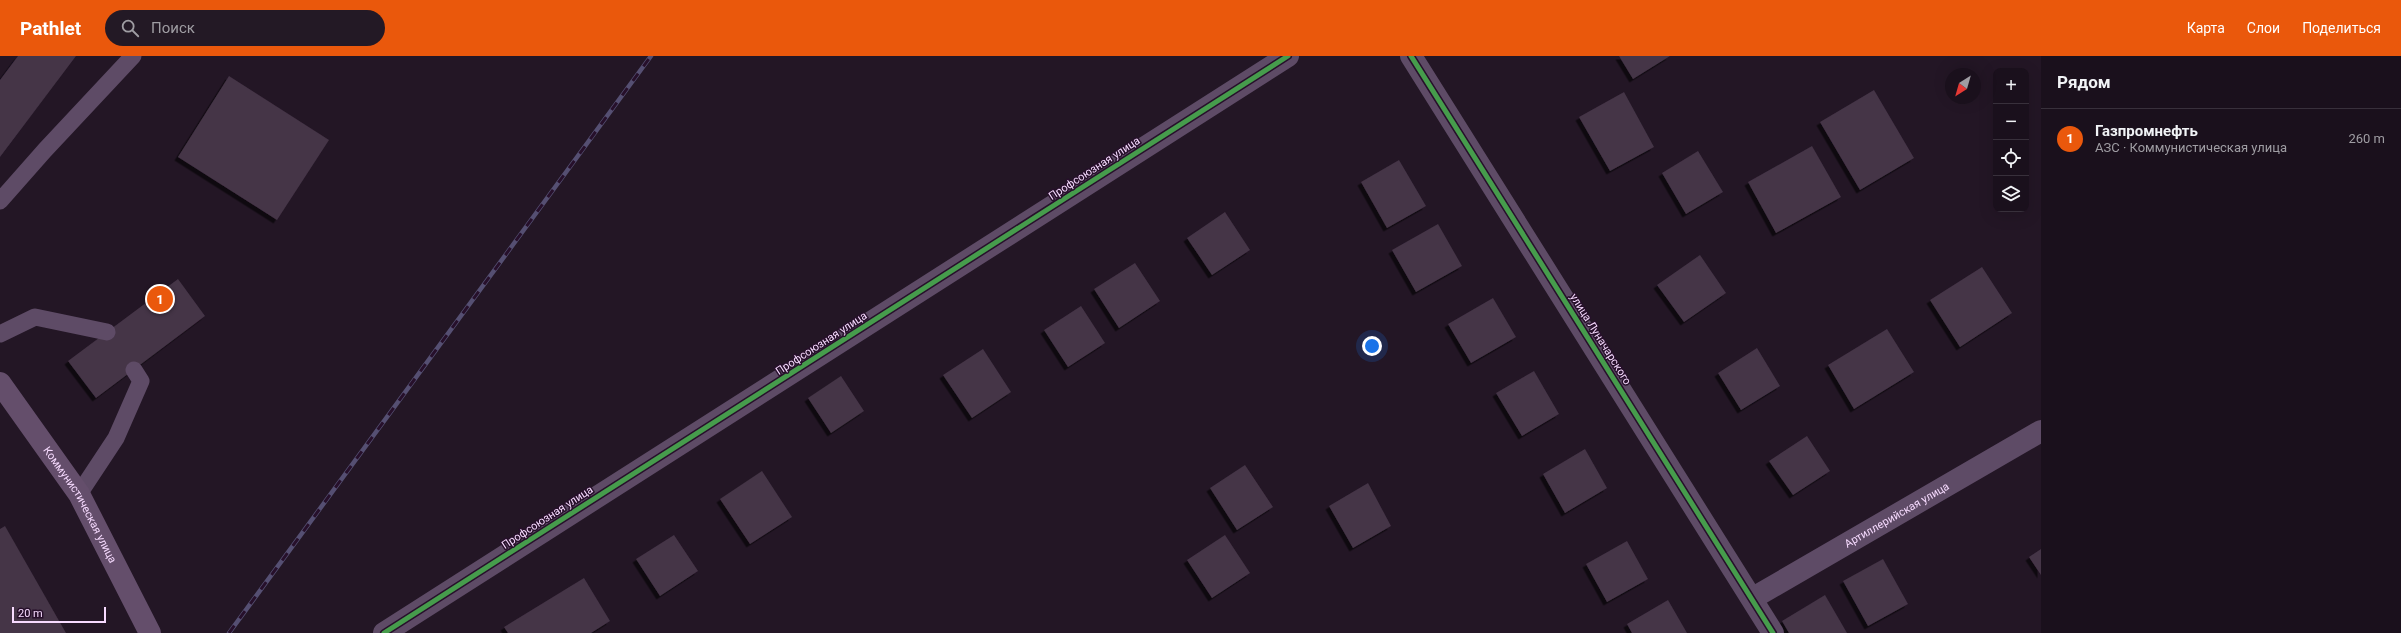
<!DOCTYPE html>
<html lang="ru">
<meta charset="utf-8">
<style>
:root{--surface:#1a101c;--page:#231925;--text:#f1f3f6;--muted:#9f9da3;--line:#38303b;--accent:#ea580c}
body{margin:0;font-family:Roboto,sans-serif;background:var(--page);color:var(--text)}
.controls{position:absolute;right:12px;top:12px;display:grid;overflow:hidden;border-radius:8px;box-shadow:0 4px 16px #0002}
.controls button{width:36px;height:36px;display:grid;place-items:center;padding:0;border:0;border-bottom:1px solid var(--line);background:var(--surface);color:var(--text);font:20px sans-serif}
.compass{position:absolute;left:1945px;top:12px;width:36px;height:36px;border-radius:50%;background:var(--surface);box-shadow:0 4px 16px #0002;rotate:217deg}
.scale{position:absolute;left:12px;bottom:10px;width:94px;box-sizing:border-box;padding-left:4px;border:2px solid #f7dbff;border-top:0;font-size:11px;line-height:14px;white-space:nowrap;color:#f7dbff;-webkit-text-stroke:3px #27102b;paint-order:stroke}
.you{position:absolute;left:1372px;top:290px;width:14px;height:14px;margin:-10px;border:3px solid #fff;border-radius:50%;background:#1a73e8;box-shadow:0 0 0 6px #1a73e833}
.badge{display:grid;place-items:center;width:26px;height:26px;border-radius:50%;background:var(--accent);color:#fff;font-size:13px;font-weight:700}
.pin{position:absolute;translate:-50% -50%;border:2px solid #fff;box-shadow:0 1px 4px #0006}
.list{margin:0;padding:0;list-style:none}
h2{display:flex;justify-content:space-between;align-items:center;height:52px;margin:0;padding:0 16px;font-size:17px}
h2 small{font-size:13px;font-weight:400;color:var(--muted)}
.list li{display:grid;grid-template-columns:26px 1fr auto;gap:12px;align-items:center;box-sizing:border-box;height:60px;padding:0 16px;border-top:1px solid var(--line)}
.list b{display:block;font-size:15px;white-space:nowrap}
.list p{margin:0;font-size:13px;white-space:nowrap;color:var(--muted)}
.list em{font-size:13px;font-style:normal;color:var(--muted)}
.icon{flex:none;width:22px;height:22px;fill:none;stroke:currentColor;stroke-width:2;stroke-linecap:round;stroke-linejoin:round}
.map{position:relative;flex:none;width:2041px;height:577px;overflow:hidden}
header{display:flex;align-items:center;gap:24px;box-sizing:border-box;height:56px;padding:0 20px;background:var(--accent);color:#fff}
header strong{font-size:19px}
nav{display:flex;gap:22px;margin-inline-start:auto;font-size:14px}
.search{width:280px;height:36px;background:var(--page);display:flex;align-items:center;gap:10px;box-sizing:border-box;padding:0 14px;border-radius:22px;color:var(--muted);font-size:15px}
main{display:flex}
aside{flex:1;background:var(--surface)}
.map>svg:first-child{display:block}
.building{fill:#443446;filter:url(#shadow)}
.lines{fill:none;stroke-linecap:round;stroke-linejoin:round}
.lane{stroke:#5e4b66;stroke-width:17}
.street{stroke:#5e4b66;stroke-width:22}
.secondary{stroke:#644e6b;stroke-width:22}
.rail-casing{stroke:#554f72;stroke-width:4.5}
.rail{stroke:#27102b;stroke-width:3;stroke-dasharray:9;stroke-linecap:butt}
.cycleway-casing{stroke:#27102b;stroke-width:8}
.cycleway{stroke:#469c4c;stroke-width:5}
.labels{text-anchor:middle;stroke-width:3;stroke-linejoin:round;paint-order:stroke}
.street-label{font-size:11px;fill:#f7dbff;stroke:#27102b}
</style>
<header>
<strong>Pathlet</strong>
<div class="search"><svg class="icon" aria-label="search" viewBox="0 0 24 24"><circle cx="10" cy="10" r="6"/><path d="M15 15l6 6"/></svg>Поиск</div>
<nav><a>Карта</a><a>Слои</a><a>Поделиться</a></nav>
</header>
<main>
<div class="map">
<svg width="2041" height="577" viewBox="0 0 2041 577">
<defs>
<filter id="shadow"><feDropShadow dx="-3.5" dy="3.5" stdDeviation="0" flood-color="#0009"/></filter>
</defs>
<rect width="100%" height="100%" fill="#231625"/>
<path class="building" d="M 18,0 L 76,0 L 0,101 L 0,24 Z
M 1619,0 L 1670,0 L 1633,23 Z
M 229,20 L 329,84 L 277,164 L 178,101 Z
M 1874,34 L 1914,102 L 1860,134 L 1820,66 Z
M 1624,36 L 1654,91 L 1610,115 L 1579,61 Z
M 1812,90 L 1841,141 L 1776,177 L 1748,126 Z
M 1698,95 L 1723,136 L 1686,158 L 1662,117 Z
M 1399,104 L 1426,150 L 1387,172 L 1361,126 Z
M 1225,156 L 1250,194 L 1212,219 L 1187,182 Z
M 1438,168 L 1462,210 L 1416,236 L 1392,194 Z
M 1700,199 L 1726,237 L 1684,266 L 1657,229 Z
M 1135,207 L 1160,245 L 1119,272 L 1094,233 Z
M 1982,211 L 2012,257 L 1960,291 L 1930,244 Z
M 178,223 L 205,260 L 96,342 L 68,305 Z
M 1493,242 L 1516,281 L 1471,307 L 1448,268 Z
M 1081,250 L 1105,287 L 1068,311 L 1044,274 Z
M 1887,273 L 1914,316 L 1854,353 L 1828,309 Z
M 1757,292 L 1780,330 L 1741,354 L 1718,317 Z
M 983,293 L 1011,336 L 972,362 L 943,319 Z
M 1534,315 L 1559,358 L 1522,380 L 1496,337 Z
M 841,320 L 864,355 L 831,377 L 808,342 Z
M 1807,380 L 1830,415 L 1793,439 L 1769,405 Z
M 1585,393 L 1607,432 L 1565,457 L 1543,418 Z
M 1245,409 L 1273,451 L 1237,474 L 1210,432 Z
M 762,415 L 792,461 L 750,488 L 720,443 Z
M 1368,427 L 1391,470 L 1353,492 L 1329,450 Z
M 5,470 L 66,577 L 0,577 L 0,473 Z
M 674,479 L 698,515 L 660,540 L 636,503 Z
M 1225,479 L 1250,517 L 1212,542 L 1187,504 Z
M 1627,485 L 1648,523 L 1607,546 L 1586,508 Z
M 2041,493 L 2041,519 L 2029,501 Z
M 1883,503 L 1908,548 L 1868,570 L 1843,525 Z
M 584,522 L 610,565 L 591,577 L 508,577 L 504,571 Z
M 1825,539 L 1847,577 L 1789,577 L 1782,565 Z
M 1668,544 L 1687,577 L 1632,577 L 1627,568 Z"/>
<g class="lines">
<path class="lane" d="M 0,145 L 45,94 L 133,0
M 0,278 L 35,261 L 107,276
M 79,438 L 116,382 L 141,325 L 134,314"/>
<g class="street">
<path d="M 1411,0 L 1773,577"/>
<path id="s1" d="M 1753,542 L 2041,375"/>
<path d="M 384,577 L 1288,0"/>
</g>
<path class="secondary" id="s2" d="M 0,327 L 79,438 L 150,577"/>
<defs>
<path id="rail" d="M 229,577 L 651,0"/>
</defs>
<use href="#rail" class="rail-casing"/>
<use href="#rail" class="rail"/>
<defs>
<path id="cycleway" d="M 1411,0 L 1773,577
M 384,577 L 1288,0"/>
</defs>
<use href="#cycleway" class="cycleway-casing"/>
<use href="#cycleway" class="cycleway"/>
</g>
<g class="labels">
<g class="street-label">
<text transform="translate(1094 112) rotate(-33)" y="4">Профсоюзная улица</text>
<text transform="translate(1601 283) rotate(58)" y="4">улица Луначарского</text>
<text transform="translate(821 287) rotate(-33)" y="4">Профсоюзная улица</text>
<text dy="4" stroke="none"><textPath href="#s2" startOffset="146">Коммунистическая улица</textPath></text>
<text dy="4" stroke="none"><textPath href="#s1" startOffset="166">Артиллерийская улица</textPath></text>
<text transform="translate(547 461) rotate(-33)" y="4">Профсоюзная улица</text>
</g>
</g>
</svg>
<div class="controls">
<button>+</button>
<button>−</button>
<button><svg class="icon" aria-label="locate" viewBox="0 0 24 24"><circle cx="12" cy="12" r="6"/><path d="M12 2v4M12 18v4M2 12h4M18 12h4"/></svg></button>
<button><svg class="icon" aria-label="layers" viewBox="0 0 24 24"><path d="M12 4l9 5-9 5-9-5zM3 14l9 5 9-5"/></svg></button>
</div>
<svg class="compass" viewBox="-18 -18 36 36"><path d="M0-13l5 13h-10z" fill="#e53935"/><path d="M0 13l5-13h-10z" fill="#9f9da3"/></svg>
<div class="scale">20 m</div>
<div class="you"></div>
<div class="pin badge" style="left:160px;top:243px">1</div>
</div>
<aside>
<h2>Рядом<small></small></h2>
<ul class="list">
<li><span class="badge">1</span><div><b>Газпромнефть</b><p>АЗС · Коммунистическая улица</p></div><em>260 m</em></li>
</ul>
</aside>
</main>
